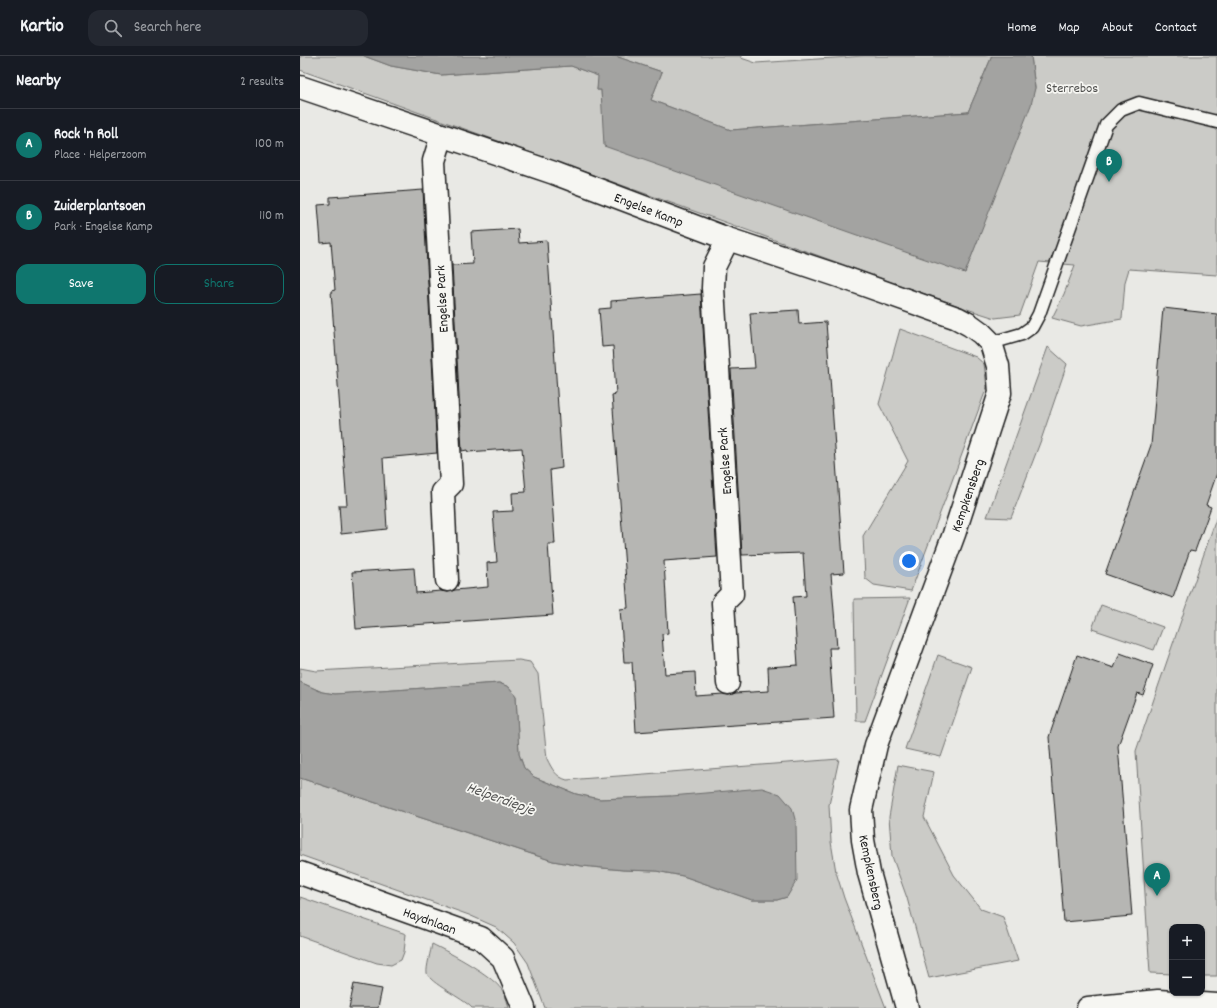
<!DOCTYPE html>
<meta charset="utf-8">
<style>
:root{--surface:#171b24;--page:#242831;--text:#f1f3f6;--muted:#9ea1a6;--line:#363941;--accent:#0f766e}
body{margin:0;font-family:Dekko,sans-serif;background:var(--page);color:var(--text)}
.controls{position:absolute;right:12px;bottom:12px;display:grid;overflow:hidden;border-radius:8px;box-shadow:0 1px 3px #0004}
.controls button{width:36px;height:36px;display:grid;place-items:center;padding:0;border:0;border-bottom:1px solid var(--line);background:var(--surface);color:var(--text);font:20px sans-serif}
.you{position:absolute;left:609px;top:505px;width:14px;height:14px;margin:-10px;border:3px solid #fff;border-radius:50%;background:#1a73e8;box-shadow:0 0 0 6px #1a73e833}
.badge{display:grid;place-items:center;width:26px;height:26px;border-radius:50%;background:var(--accent);color:#fff;font-size:13px;font-weight:700}
.pin{position:absolute;translate:-50% -33px;filter:drop-shadow(0 1px 2px #0008)}
.pin::after{content:'';position:absolute;top:21px;width:14px;height:12px;background:inherit;clip-path:polygon(0 0,100% 0,50% 100%)}
.list{margin:0;padding:0;list-style:none}
h2{display:flex;justify-content:space-between;align-items:center;height:52px;margin:0;padding:0 16px;font-size:17px}
h2 small{font-size:13px;font-weight:400;color:var(--muted)}
.list li{display:grid;grid-template-columns:26px 1fr auto;gap:12px;align-items:center;box-sizing:border-box;height:72px;padding:0 16px;border-top:1px solid var(--line)}
.list b{display:block;font-size:15px;white-space:nowrap}
.list p{margin:0;font-size:13px;white-space:nowrap;color:var(--muted)}
.list em{font-size:13px;font-style:normal;color:var(--muted)}
.actions{display:flex;gap:8px;padding:12px 16px}
.actions a{flex:1;padding:9px 0;border:1px solid var(--accent);border-radius:12px;text-align:center;font-size:14px;color:var(--accent)}
.actions .main{background:var(--accent);color:#fff}
.icon{flex:none;width:22px;height:22px;fill:none;stroke:currentColor;stroke-width:2;stroke-linecap:round;stroke-linejoin:round}
.map{position:relative;flex:none;width:917px;height:952px;overflow:hidden}
header{display:flex;align-items:center;gap:24px;box-sizing:border-box;height:56px;padding:0 20px;background:var(--surface);border-bottom:1px solid var(--line)}
header strong{font-size:19px}
nav{display:flex;gap:22px;margin-inline-start:auto;font-size:14px}
.search{width:280px;height:36px;background:var(--page);display:flex;align-items:center;gap:10px;box-sizing:border-box;padding:0 14px;border-radius:12px;color:var(--muted);font-size:15px}
main{display:flex}
aside{flex:1;background:var(--surface)}
.map>svg:first-child{display:block}
.green{fill:#cbcbc7;stroke:#747472}
.water{fill:#a3a3a1;stroke:#6d6d6c}
.building{fill:#b6b6b3;stroke:#1c1c1c}
.lines{fill:none;stroke-linecap:round;stroke-linejoin:round}
.service-casing{stroke:#1c1c1c;stroke-width:15}
.minor-casing{stroke:#1c1c1c;stroke-width:25}
.tertiary-casing{stroke:#1c1c1c;stroke-width:25}
.service{stroke:#f6f6f2;stroke-width:12}
.minor{stroke:#f6f6f2;stroke-width:22}
.tertiary{stroke:#f6f6f2;stroke-width:22}
.labels{text-anchor:middle;stroke-width:3.5;stroke-linejoin:round;paint-order:stroke}
.park-label{font-size:14px;fill:#51514f;stroke:#f6f6f2}
.street-label{font-size:14px;fill:#1c1c1c;stroke:#f6f6f2}
.water-label{font-size:15px;font-style:italic;fill:#525251;stroke:#f6f6f2}
</style>
<header>
<strong>Kartio</strong>
<div class="search"><svg class="icon" aria-label="search" viewBox="0 0 24 24"><circle cx="10" cy="10" r="6"/><path d="M15 15l6 6"/></svg>Search here</div>
<nav><a>Home</a><a>Map</a><a>About</a><a>Contact</a></nav>
</header>
<main>
<aside>
<h2>Nearby<small>2 results</small></h2>
<ul class="list">
<li><span class="badge">A</span><div><b>Rock 'n Roll</b><p>Place · Helperzoom</p></div><em>100 m</em></li>
<li><span class="badge">B</span><div><b>Zuiderplantsoen</b><p>Park · Engelse Kamp</p></div><em>110 m</em></li>
</ul>
<div class="actions"><a class="main">Save</a><a>Share</a></div>
</aside>
<div class="map">
<svg width="917" height="952" viewBox="0 0 917 952">
<rect width="100%" height="100%" fill="#e9e9e5"/>
<filter id="ink" filterUnits="userSpaceOnUse"><feTurbulence type="fractalNoise" baseFrequency=".025" numOctaves="2"/><feDisplacementMap in="SourceGraphic" scale="8" xChannelSelector="R" yChannelSelector="G"/><feConvolveMatrix kernelMatrix="1 2 1 2 8 2 1 2 1" color-interpolation-filters="sRGB"/></filter>
<g filter="url(#ink)">
<path class="green" d="M 0,0 L 64,0 L 91,10 L 141,19 L 271,10 L 299,20 L 297,34 L 301,34 L 302,47 L 665,217 L 735,32 L 731,0 L 917,0 L 917,219 L 829,213 L 825,226 L 822,263 L 781,270 L 752,262 L 764,238 L 775,209 L 739,206 L 720,259 L 695,262 L 670,254 L 0,14 Z
M 315,0 L 441,0 L 441,2 L 456,7 L 564,0 L 692,0 L 668,56 L 431,74 L 351,44 L 362,16 Z
M 600,273 L 676,301 L 684,308 L 687,331 L 611,535 L 574,529 L 565,522 L 563,480 L 608,405 L 579,348 Z
M 748,291 L 767,308 L 741,384 L 711,462 L 687,461 Z
M 917,460 L 917,920 L 902,920 L 902,871 L 872,871 L 872,918 L 850,917 L 836,695 Z
M 610,542 L 565,665 L 556,665 L 554,543 Z
M 801,549 L 863,571 L 854,594 L 792,573 Z
M 638,599 L 672,611 L 641,701 L 605,693 Z
M 219,604 L 230,606 L 238,618 L 247,703 C 252,713 256,721 267,724 L 539,703 L 529,749 L 531,786 L 536,816 L 544,842 L 586,952 L 245,952 L 228,907 L 214,887 L 196,871 L 169,859 L 0,799 L 0,722 L 253,805 L 282,810 L 323,814 L 356,815 L 383,820 L 452,844 L 477,844 L 487,841 L 371,740 L 300,743 L 276,738 L 234,721 L 224,712 L 219,698 L 216,640 L 209,631 L 199,627 L 35,638 L 22,636 L 0,626 L 0,612 L 16,615 Z
M 598,709 L 634,716 L 624,761 L 654,819 L 681,853 L 703,861 L 718,905 L 629,922 L 607,842 L 592,800 L 589,761 Z
M 0,841 L 106,878 L 104,896 L 101,904 L 91,909 L 77,907 L 0,880 Z
M 132,888 C 150,897 195,920 204,937 C 206,942 208,947 209,952 L 172,952 C 163,942 129,927 127,917 C 126,912 131,894 132,888 Z"/>
<path class="water" d="M 64,0 L 315,0 L 362,16 L 351,44 L 431,74 L 668,56 L 692,0 L 731,0 L 735,32 L 731,49 L 665,217 L 304,90 L 301,34 L 297,34 L 298,20 L 271,10 L 141,19 L 91,10 Z
M 0,626 L 22,636 L 35,638 L 199,627 L 209,631 L 216,640 L 219,698 L 224,712 L 234,721 L 276,738 L 300,743 L 371,740 L 462,732 L 480,738 L 492,752 L 496,767 L 497,824 L 487,841 L 477,844 L 452,844 L 383,820 L 356,815 L 323,814 L 282,810 L 253,805 L 0,722 Z"/>
<path class="building" d="M 123,134 L 137,397 L 83,402 L 87,473 L 41,478 L 39,449 L 47,449 L 31,235 L 35,234 L 31,186 L 21,187 L 18,149 L 30,148 L 30,141 Z
M 218,173 L 219,187 L 247,185 L 262,412 L 250,414 L 255,488 L 248,488 L 253,559 L 56,573 L 52,516 L 114,512 L 116,537 L 141,535 L 148,536 L 155,534 L 188,531 L 187,507 L 197,506 L 193,456 L 213,455 L 212,437 L 226,436 L 222,392 L 168,396 L 167,394 L 162,395 L 152,209 L 173,208 L 171,176 Z
M 401,238 L 417,501 L 364,505 L 368,577 L 362,578 L 365,618 L 395,616 L 396,640 L 423,638 L 429,639 L 435,637 L 469,635 L 468,611 L 498,609 L 493,541 L 506,540 L 503,497 L 442,499 L 431,313 L 455,312 L 450,257 L 498,254 L 499,268 L 526,266 L 544,517 L 531,518 L 537,592 L 529,592 L 534,662 L 336,676 L 332,606 L 324,606 L 320,553 L 328,552 L 312,339 L 316,338 L 313,290 L 302,291 L 299,253 L 311,252 L 311,245 Z
M 863,252 L 917,258 L 917,417 L 906,449 L 911,451 L 895,495 L 890,494 L 873,542 L 805,518 L 851,389 Z
M 820,597 L 853,609 L 843,639 L 837,637 L 818,690 L 832,860 L 764,866 L 749,681 L 777,599 L 814,612 Z
M 54,928 L 82,933 L 78,952 L 49,952 Z"/>
<g class="lines">
<defs>
<path id="service" d="M 691,287 L 722,278 L 732,271 L 739,258 L 806,69 L 821,54 L 839,47 L 917,66"/>
<path id="minor" d="M 0,31 L 254,117 L 428,183 L 539,220 L 657,262 L 670,269 L 681,277 L 691,287 L 698,310 L 700,337 L 654,478 L 576,689 L 561,754 L 563,784 L 569,817 L 607,952
M 142,79 L 134,105 L 151,428 L 143,436 L 147,524
M 428,183 L 414,211 L 413,232 L 432,538 L 423,547 L 428,627
M 0,817 L 181,882 L 203,902 L 224,952"/>
<path id="tertiary" d="M 788,952 L 858,945 L 917,949"/>
</defs>
<use href="#service" class="service-casing"/>
<use href="#minor" class="minor-casing"/>
<use href="#tertiary" class="tertiary-casing"/>
<use href="#service" class="service"/>
<use href="#minor" class="minor"/>
<use href="#tertiary" class="tertiary"/>
</g>
</g>
<g class="labels">
<g class="park-label">
<text x="772" y="36">Sterrebos</text>
</g>
<g class="street-label">
<text transform="translate(349 153) rotate(21)" y="5">Engelse Kamp</text>
<text transform="translate(141 243) rotate(-93)" y="5">Engelse Park</text>
<text transform="translate(424 405) rotate(-94)" y="5">Engelse Park</text>
<text transform="translate(667 439) rotate(-71)" y="5">Kempkensberg</text>
<text transform="translate(572 816) rotate(78)" y="5">Kempkensberg</text>
<text transform="translate(130 864) rotate(20)" y="5">Haydnlaan</text>
</g>
<g class="water-label">
<text transform="translate(201 742) rotate(20)" y="5">Helperdiepje</text>
</g>
</g>
</svg>
<div class="controls">
<button>+</button>
<button>−</button>
</div>
<div class="you"></div>
<div class="pin badge" style="left:857px;top:840px">A</div>
<div class="pin badge" style="left:809px;top:126px">B</div>
</div>
</main>
